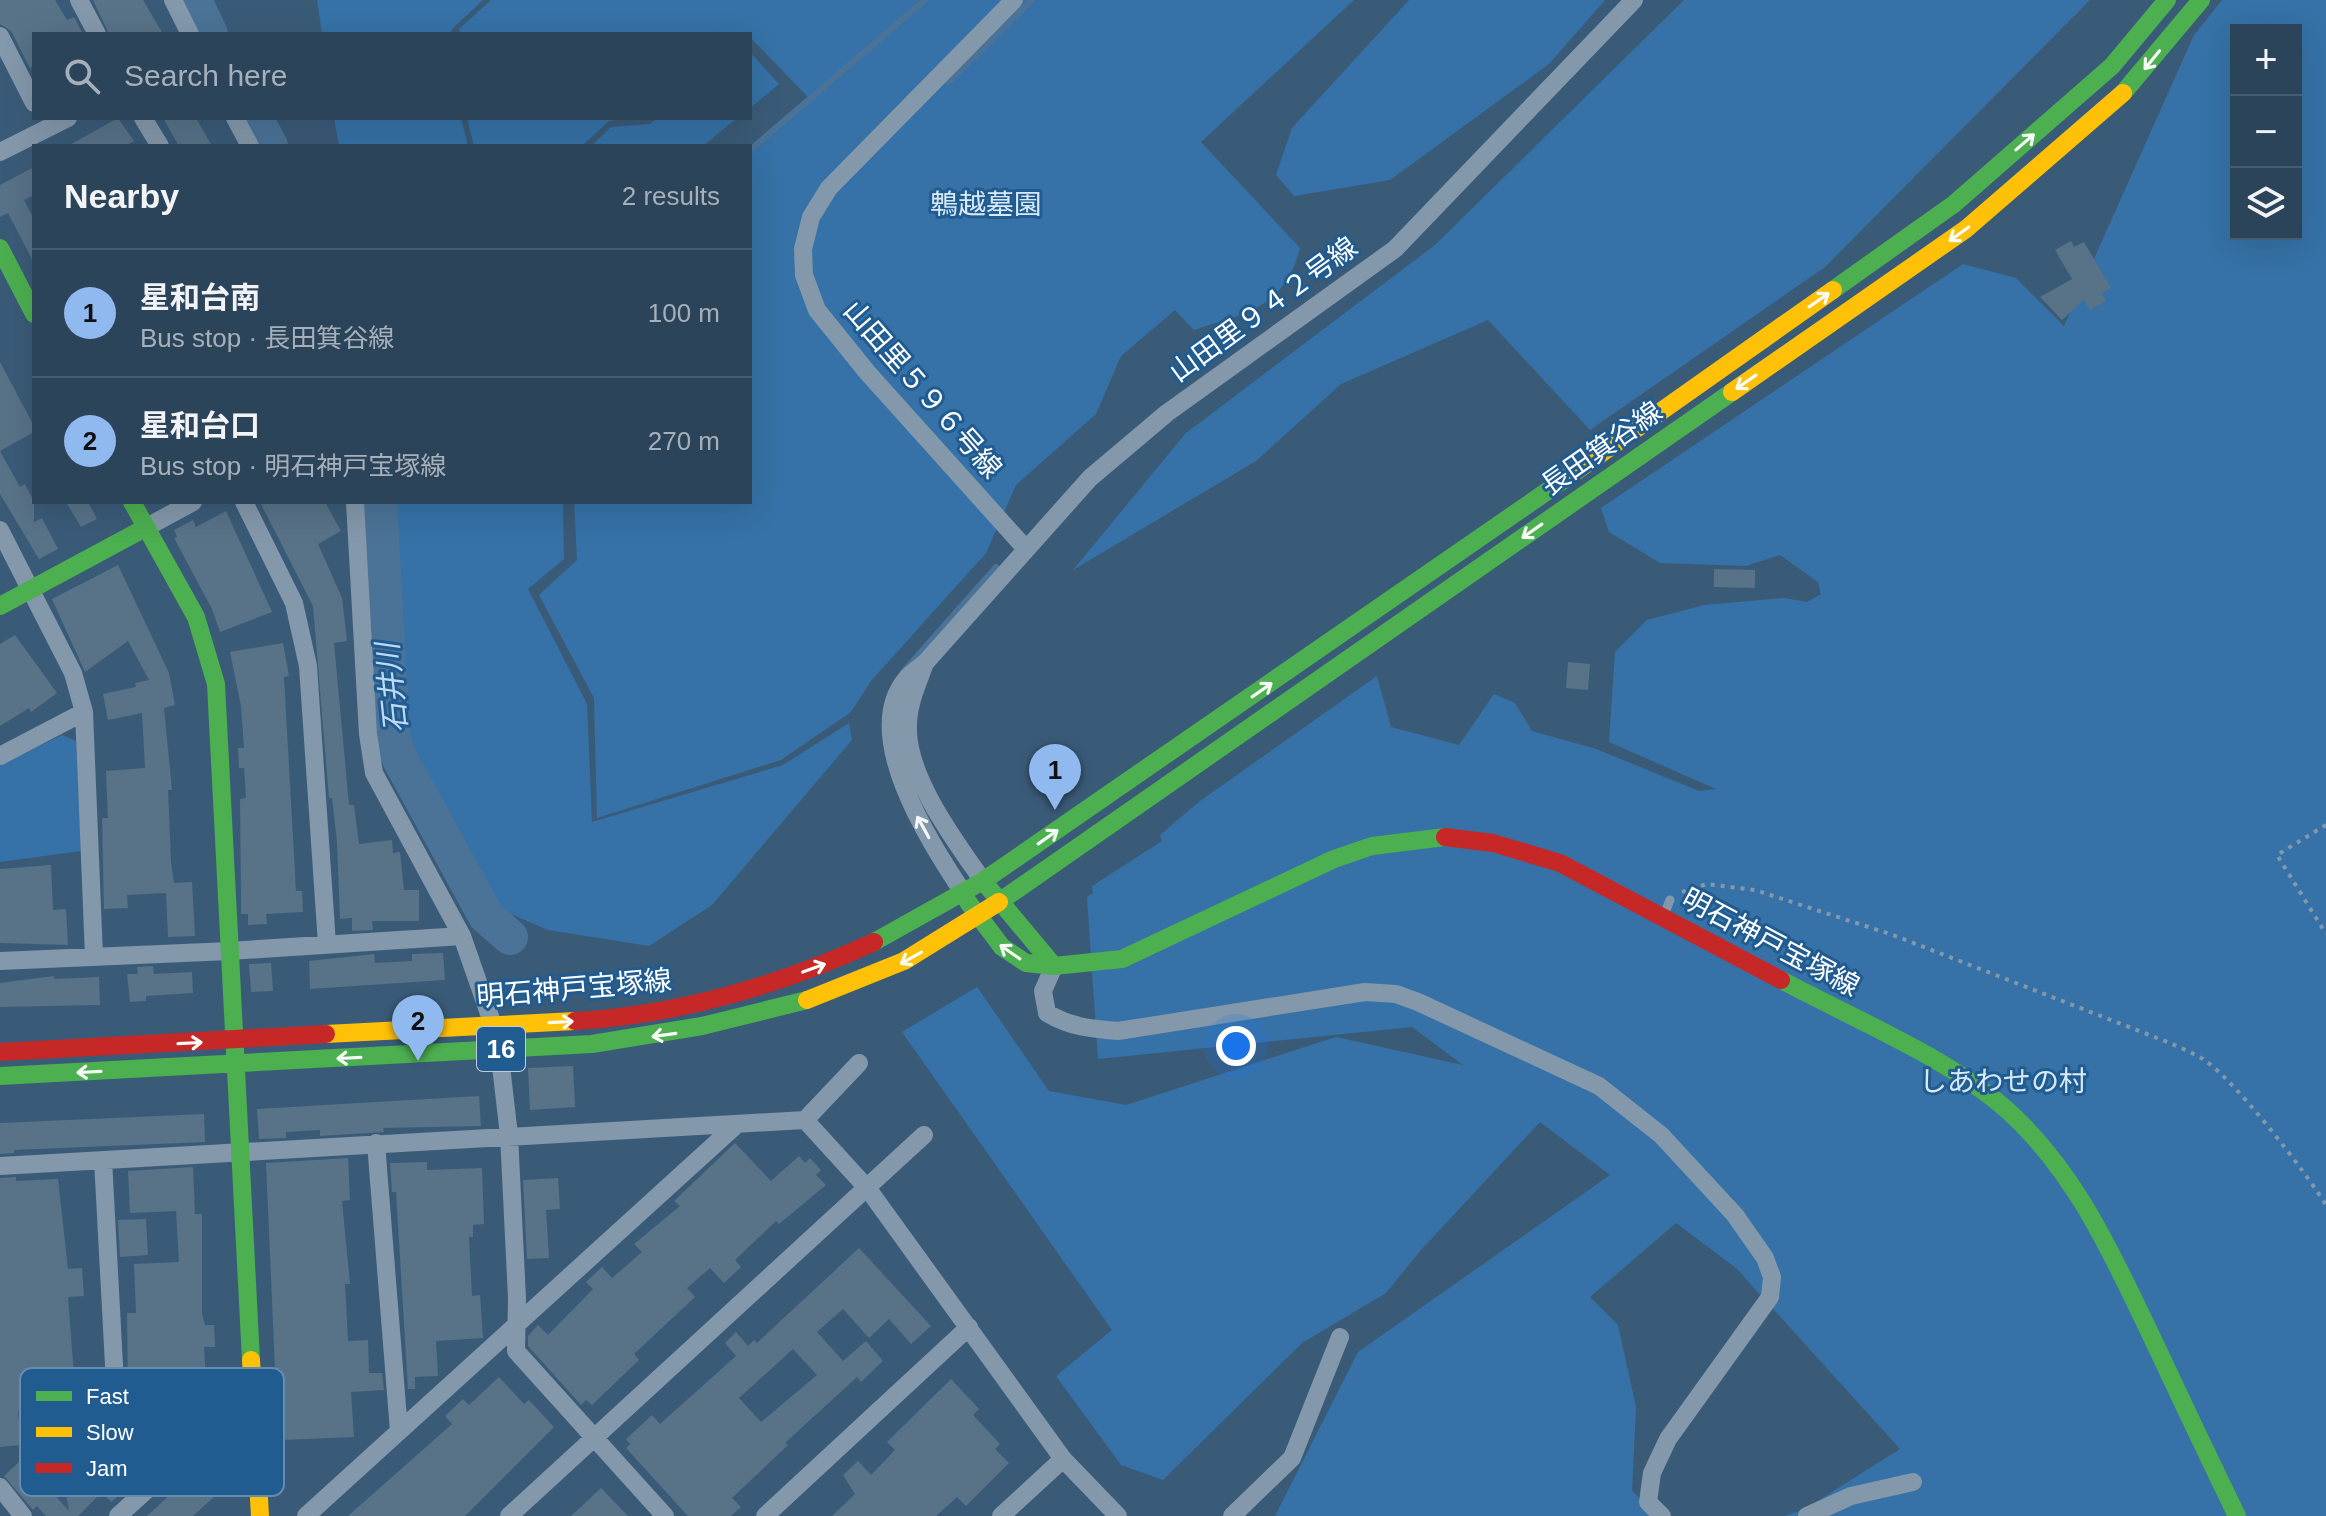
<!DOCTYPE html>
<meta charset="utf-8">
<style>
:root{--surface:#2c445a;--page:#384e63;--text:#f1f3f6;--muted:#a6b0bb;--line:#485c70;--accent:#90b9f0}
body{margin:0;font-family:Helvetica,"Noto Sans JP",sans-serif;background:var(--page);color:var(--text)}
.controls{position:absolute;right:24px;top:24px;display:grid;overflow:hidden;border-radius:0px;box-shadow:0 8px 32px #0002}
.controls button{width:72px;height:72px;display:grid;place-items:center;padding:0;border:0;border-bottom:2px solid var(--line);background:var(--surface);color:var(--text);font:40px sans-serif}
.you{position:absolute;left:1236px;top:1046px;width:28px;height:28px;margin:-20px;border:6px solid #fff;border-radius:50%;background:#1a73e8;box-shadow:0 0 0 12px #1a73e833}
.badge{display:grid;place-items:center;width:52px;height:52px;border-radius:50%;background:var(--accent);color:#111;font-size:26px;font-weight:700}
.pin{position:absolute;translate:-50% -66px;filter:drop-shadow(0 2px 4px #0008)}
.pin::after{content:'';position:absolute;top:42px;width:28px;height:24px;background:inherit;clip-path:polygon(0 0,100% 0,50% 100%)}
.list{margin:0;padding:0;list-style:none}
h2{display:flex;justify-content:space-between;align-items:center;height:104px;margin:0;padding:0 32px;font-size:34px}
h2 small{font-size:26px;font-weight:400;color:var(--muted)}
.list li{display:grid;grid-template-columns:52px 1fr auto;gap:24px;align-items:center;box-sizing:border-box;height:128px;padding:0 32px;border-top:2px solid var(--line)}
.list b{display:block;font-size:30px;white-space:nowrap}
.list p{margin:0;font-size:26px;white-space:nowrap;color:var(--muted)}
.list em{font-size:26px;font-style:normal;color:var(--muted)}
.icon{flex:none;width:44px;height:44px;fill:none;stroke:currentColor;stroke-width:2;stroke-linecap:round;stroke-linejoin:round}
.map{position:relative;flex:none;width:2326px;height:1516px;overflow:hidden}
.search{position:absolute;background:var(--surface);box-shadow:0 8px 32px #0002;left:32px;top:32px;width:720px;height:88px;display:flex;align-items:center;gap:20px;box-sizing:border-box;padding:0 28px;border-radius:0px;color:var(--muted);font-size:30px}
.panel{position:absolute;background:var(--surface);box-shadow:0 8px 32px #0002;left:32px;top:144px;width:720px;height:360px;border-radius:0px}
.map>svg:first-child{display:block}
.green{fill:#3672a7;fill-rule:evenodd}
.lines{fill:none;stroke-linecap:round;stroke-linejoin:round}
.stream{stroke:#4b7397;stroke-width:6}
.river{stroke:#4b7397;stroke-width:36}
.building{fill:#587288;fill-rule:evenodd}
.path{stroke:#8398ab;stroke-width:4;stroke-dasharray:4 6;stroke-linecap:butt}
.lane{stroke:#8398ab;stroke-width:9}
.street{stroke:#8398ab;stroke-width:18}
.fast{stroke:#4caf50;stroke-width:18}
.slow{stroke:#ffc107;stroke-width:18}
.jam{stroke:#c62828;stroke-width:18}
.oneway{stroke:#f6fbf6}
.oneway2{stroke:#f3f5f7}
.labels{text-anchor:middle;stroke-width:6;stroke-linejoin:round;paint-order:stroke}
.shield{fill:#215c91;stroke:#bccede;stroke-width:2}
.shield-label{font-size:26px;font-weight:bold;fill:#fff}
.park-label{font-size:28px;fill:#d8eaf9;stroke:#215c91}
.street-label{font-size:28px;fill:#fff;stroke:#215c91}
.water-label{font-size:30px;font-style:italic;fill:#bfdbf4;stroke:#215c91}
.key{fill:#215c91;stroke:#648db2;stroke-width:2}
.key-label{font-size:22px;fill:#fff}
</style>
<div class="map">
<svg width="2326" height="1516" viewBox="0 0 2326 1516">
<rect width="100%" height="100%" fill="#3a5b78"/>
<path class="green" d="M 317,0 L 483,0 L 451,30 L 453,34 L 322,34 Z
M 491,0 L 1354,0 L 1201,142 L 1300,248 C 1284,309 1247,312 1194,330 L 1175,310 L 1121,356 L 1096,414 L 1016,485 L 986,553 L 871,681 L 851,712 L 781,760 L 597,818 L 594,698 L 539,595 L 577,560 L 574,502 L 750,502 L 750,151 L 809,98 L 745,32 L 461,34 L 459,29 Z
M 1409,0 L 1605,0 L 1549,64 L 1390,180 L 1294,196 L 1276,175 L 1292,128 Z
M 1684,0 L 2090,0 L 1825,267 L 1590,430 L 1488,320 L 1341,384 L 1256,461 L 1073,570 L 1186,433 L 1435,245 Z
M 2222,0 L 2326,0 L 2326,1516 L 1785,1516 L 1805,1509 L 1900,1449 L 1736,1268 L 1676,1223 L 1590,1297 L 1618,1325 L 1636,1407 L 1632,1491 L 1657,1516 L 1275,1516 L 1358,1352 L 1610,1175 L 1540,1122 L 1421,1250 L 1386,1293 L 1302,1343 L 1163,1480 L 1121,1465 L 1056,1376 L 1112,1330 L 902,1032 L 977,987 L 1049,1091 L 1126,1105 L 1336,1037 L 1463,1065 L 1412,1027 L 1098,1059 L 1087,897 L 1093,893 L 1092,886 L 1162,841 L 1160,835 L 1200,801 L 1377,676 L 1391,727 L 1459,745 L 1494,694 L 1515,703 L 1532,731 L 1596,749 L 1699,791 L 1716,789 L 1609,742 L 1615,652 L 1647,620 L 1704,605 L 1784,598 L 1807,602 L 1821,594 L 1818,582 L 1780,555 L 1746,566 L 1660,563 L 1609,532 L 1601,508 L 1963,264 L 2016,278 L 2064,326 L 2194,35 ZM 2236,30 L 2296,30 L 2296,234 L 2236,234 Z
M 750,52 L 779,84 L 750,108 Z
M 334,118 L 461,118 L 468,146 L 339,146 Z
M 467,118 L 630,118 L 609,121 L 582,146 L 474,146 Z
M 658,118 L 737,118 L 703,146 L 591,146 L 611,127 L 650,124 Z
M 383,502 L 563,502 L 564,559 L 528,589 L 587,704 L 592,822 L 783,765 L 849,723 L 852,740 L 712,905 L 649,946 L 548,930 L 499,909 L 398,745 Z
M 62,735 L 76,741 L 81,851 L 0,862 L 0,765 Z"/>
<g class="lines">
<path class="stream" d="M 948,82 L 1032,0
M 750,150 L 925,0
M 903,672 L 996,567"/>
<path class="river" d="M 194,0 L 210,34
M 255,118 L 270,146
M 379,502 L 392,737 L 400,759 L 486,916 L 510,937"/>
</g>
<path class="building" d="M 0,0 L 55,0 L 67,20 L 74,17 L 83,34 L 34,34 L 34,66 L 30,68 L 11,31 L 0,24 Z
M 93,0 L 143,0 L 163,34 L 109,34 Z
M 118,118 L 134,141 L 125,146 L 68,146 Z
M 163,118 L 196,118 L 212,146 L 179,146 Z
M 34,167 L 34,195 L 24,200 L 34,219 L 34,263 L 8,213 L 0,217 L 0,185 Z
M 2071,241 L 2074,247 L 2084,242 L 2111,288 L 2102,293 L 2106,301 L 2090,310 L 2084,300 L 2062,320 L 2040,297 L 2072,279 L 2055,250 Z
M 0,362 L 34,426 L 34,432 L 0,451 L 20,487 L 25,484 L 34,502 L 34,522 L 42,518 L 58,549 L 39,559 L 0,494 Z
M 66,502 L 88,502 L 97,519 L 81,527 Z
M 260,502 L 325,502 L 341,531 L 318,544 L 342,598 L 347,641 L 334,643 L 349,805 L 354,805 L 359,844 L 392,840 L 393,853 L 400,852 L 404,890 L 419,890 L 419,921 L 372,921 L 373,930 L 352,931 L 352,918 L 340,919 L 337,842 L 332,798 L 329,798 L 313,606 Z
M 226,511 L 272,612 L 220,632 L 212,609 L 174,538 L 177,537 L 174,530 L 193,520 L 196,527 Z
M 118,565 L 169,673 L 175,705 L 164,708 L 172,790 L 168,790 L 171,862 L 174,883 L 192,882 L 195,936 L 168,937 L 166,893 L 127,895 L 128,908 L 104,909 L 102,818 L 108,818 L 106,771 L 145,768 L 142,713 L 108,720 L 103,694 L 136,687 L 135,683 L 149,680 L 128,641 L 85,672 L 52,599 Z
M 1714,569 L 1755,570 L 1755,588 L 1714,587 Z
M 15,635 L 57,693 L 31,712 L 29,708 L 0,726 L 0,644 Z
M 283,643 L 289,676 L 284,677 L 296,891 L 302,891 L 303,912 L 266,914 L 267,924 L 248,925 L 248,914 L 241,914 L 241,897 L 240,799 L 246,798 L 244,768 L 239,768 L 238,748 L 244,748 L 241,706 L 230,652 Z
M 1568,662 L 1590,664 L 1588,690 L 1566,688 Z
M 51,865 L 53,910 L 66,909 L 68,945 L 0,943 L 0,869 Z
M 443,953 L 445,980 L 310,989 L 309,961 L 374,954 L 375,963 L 412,961 L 412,954 Z
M 271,963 L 273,991 L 251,992 L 249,964 Z
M 153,966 L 154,974 L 192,972 L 193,993 L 146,996 L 146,1001 L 130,1002 L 127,974 L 138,974 L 137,967 Z
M 54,976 L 54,979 L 99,977 L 100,1005 L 0,1007 L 0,983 Z
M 573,1066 L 575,1107 L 530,1110 L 528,1068 Z
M 479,1096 L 481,1126 L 383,1128 L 384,1132 L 320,1136 L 320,1130 L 286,1132 L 286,1138 L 259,1139 L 257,1109 Z
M 204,1114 L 205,1142 L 14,1150 L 14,1153 L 0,1154 L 0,1123 Z
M 735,1143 L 771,1181 L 799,1156 L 805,1163 L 810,1158 L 821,1170 L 816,1175 L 826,1185 L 779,1224 L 776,1221 L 735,1260 L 741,1267 L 724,1283 L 710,1268 L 687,1288 L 695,1297 L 634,1354 L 639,1360 L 592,1405 L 586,1400 L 581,1405 L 528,1346 L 528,1336 L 538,1325 L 548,1335 L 593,1289 L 586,1282 L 602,1267 L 612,1278 L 642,1252 L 634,1244 L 680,1206 L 674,1201 Z
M 348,1158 L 350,1200 L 342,1201 L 350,1284 L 345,1284 L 348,1341 L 368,1340 L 369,1373 L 382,1373 L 384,1390 L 351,1392 L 354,1437 L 282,1440 L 279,1392 L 276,1392 L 266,1163 Z
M 427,1162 L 427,1170 L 482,1168 L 484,1224 L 473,1225 L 473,1237 L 469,1237 L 472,1296 L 480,1295 L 483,1338 L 436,1341 L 438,1376 L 415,1377 L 415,1389 L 408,1389 L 396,1192 L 392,1192 L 390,1163 Z
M 193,1167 L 195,1214 L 202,1214 L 202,1313 L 205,1325 L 214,1325 L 215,1347 L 204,1347 L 208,1414 L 166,1416 L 168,1454 L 159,1456 L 152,1441 L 146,1441 L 136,1429 L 135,1400 L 128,1400 L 127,1313 L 136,1313 L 134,1264 L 179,1262 L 176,1211 L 130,1213 L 128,1171 Z
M 16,1177 L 16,1181 L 58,1179 L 68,1269 L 82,1268 L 84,1296 L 68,1297 L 75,1388 L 103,1386 L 104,1403 L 87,1405 L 100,1477 L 112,1466 L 130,1486 L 111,1502 L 102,1492 L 78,1516 L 46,1516 L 37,1506 L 33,1510 L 4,1476 L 22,1459 L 69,1511 L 51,1408 L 18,1411 L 21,1445 L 0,1447 L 0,1178 Z
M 558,1178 L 560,1209 L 546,1210 L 549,1258 L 527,1259 L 523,1180 Z
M 146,1219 L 148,1255 L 120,1257 L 118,1220 Z
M 859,1248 L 931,1326 L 911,1344 L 889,1319 L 869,1338 L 843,1309 L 817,1332 L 843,1361 L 866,1341 L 883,1361 L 861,1382 L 857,1377 L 785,1443 L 788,1445 L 732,1498 L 741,1507 L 731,1516 L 688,1516 L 626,1448 L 630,1444 L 626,1439 L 652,1415 L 660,1424 L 736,1356 L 725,1343 L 736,1332 L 748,1346 L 754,1340 L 757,1343 ZM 793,1349 L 817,1375 L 761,1422 L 739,1398 Z
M 499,1377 L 524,1404 L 529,1400 L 554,1427 L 465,1516 L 348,1516 L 452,1424 L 445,1416 L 463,1399 L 469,1405 Z
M 951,1379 L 979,1409 L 973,1415 L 1000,1444 L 995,1449 L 1009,1463 L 966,1506 L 957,1497 L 936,1516 L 832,1516 L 855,1494 L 843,1475 L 858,1461 L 871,1475 L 895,1450 L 887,1442 Z
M 202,1457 L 227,1485 L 193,1516 L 147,1516 L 188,1478 L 184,1474 Z
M 601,1488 L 628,1516 L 571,1516 Z"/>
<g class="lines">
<path class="path" d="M 2326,825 L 2277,855 L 2326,934
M 1682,892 L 1707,884 L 1755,890 L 1893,935 L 2170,1043 C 2181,1048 2193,1053 2203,1059 C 2235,1080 2305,1171 2326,1205"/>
<path class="lane" d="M 1664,915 L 1670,900"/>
<path class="street" d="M 79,0 L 97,34
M 173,0 L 190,34
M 1014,0 L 829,188 L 811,217 L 803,249 L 804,275 L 817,310 L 867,372 L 1026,549
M 0,36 L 34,103
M 143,118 L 160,146
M 235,118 L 250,146
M 0,152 L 68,118
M 244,502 L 294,603 L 308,666 L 327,944
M 355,502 L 368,734 L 374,773 L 462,936 L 493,1025
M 145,528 L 193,502
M 0,530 L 73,673 L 84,712 L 94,956
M 924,666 C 917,685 908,704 908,726 C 906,776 955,841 983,881
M 0,756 L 84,712
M 964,894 C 932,845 859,736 906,679 C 911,673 919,668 925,663 L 1090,478 L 1167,413 L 1395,249 L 1634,0
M 0,961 L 229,951 L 462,936
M 1054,966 L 1043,991 L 1047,1013 C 1070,1027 1092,1029 1118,1031 L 1365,992 L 1396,994 L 1418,1002 L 1599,1086 L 1661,1135 L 1735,1215 L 1765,1258 L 1772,1277 L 1770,1297 L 1668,1439 L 1652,1473 L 1648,1502 L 1662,1516
M 499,1049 L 509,1135 L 517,1298 L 516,1351 L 665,1516
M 805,1120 L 859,1063
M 376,1143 L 399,1431
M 103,1160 L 116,1402 L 124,1433 L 161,1477
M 0,1166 L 805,1120 L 868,1189 L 1063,1459 L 1118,1516
M 0,1487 L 23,1516
M 118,1516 L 253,1393
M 306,1516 L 735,1126
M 509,1516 L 924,1135
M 765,1516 L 969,1327
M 1001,1516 L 1063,1459
M 1232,1516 L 1292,1458 L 1340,1337
M 1807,1516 L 1851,1496 L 1913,1482"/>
<path class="fast" d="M 2123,93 L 2201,0
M 0,248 L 34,314
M 1833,290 L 1954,204 L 2112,66 L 2167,0
M 132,502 L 196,617 L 216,684 L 251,1360
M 0,606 L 145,528
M 968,902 L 1002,947 L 1026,963 L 1054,966 L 1122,959 L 1334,859 L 1372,846 L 1445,837
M 999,902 L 1732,392
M 874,942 L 983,881
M 1054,966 L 983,881 L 1575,472
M 1781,980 C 1852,1018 1947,1057 2007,1110 C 2074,1170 2110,1250 2148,1329 C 2177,1391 2207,1454 2237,1516
M 0,1076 L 592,1044 L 702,1026 L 807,1000"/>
<path class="slow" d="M 1732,392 L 1966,229 L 2123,93
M 1575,472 L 1833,290
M 807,1000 L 904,961 L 999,902
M 326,1034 L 575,1021
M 251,1360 L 260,1516"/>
<path class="jam" d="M 1445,837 L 1493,843 L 1560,863 L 1781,980
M 575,1021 C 677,1015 781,985 874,942
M 0,1052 L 326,1034"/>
</g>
<defs><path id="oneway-shaft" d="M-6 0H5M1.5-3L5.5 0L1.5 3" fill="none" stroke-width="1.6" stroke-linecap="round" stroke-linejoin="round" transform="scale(2)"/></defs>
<g class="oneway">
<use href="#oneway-shaft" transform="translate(2152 60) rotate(129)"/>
<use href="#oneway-shaft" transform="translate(2025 142) rotate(-41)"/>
<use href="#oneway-shaft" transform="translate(1959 234) rotate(144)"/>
<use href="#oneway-shaft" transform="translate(1819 300) rotate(-35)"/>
<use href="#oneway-shaft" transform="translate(1746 382) rotate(145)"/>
<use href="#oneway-shaft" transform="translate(1532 531) rotate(145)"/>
<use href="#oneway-shaft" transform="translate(1262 690) rotate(-35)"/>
<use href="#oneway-shaft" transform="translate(1048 837) rotate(-35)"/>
<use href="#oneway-shaft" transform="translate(1010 952) rotate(-145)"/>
<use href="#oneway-shaft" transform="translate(911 958) rotate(151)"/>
<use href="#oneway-shaft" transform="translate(814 968) rotate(-20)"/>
<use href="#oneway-shaft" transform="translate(561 1022) rotate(-3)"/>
<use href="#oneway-shaft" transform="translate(664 1035) rotate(172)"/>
<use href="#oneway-shaft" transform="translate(190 1043) rotate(-3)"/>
<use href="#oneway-shaft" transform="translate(349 1058) rotate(177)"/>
<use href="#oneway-shaft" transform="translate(89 1072) rotate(177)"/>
</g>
<use class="oneway2" href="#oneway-shaft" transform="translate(923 827) rotate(-119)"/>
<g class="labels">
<rect class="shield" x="477" y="1027" width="48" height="44" rx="6"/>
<g class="shield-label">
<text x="501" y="1058">16</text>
</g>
<g class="park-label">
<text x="986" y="214">鵯越墓園</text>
<text x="2003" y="1091">しあわせの村</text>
</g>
<g class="street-label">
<text transform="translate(1263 309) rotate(-36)" y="10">山田里９４２号線</text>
<text transform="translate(923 389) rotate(49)" y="10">山田里５９６号線</text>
<text transform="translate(1601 448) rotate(-35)" y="10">長田箕谷線</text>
<text transform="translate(1771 942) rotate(28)" y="10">明石神戸宝塚線</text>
<text transform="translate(574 988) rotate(-5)" y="10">明石神戸宝塚線</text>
</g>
<g class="water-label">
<text transform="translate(392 688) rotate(-96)" y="10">石井川</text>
</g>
</g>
<rect x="20" y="1368" width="264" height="128" rx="12" class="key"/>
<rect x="36" y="1391" width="36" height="10" fill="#4caf50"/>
<rect x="36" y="1427" width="36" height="10" fill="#ffc107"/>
<rect x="36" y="1463" width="36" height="10" fill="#c62828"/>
<g class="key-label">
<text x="86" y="1404">Fast</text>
<text x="86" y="1440">Slow</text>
<text x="86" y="1476">Jam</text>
</g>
</svg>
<div class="controls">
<button>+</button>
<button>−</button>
<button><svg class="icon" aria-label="layers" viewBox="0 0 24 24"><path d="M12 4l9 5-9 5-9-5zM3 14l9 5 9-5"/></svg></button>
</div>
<div class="you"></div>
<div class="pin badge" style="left:1055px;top:810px">1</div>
<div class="pin badge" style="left:418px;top:1061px">2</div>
<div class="search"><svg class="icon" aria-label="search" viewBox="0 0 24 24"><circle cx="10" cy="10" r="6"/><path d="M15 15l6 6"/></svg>Search here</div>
<section class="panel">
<h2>Nearby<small>2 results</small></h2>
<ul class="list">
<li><span class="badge">1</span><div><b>星和台南</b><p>Bus stop · 長田箕谷線</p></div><em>100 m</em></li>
<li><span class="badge">2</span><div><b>星和台口</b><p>Bus stop · 明石神戸宝塚線</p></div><em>270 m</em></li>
</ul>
</section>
</div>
